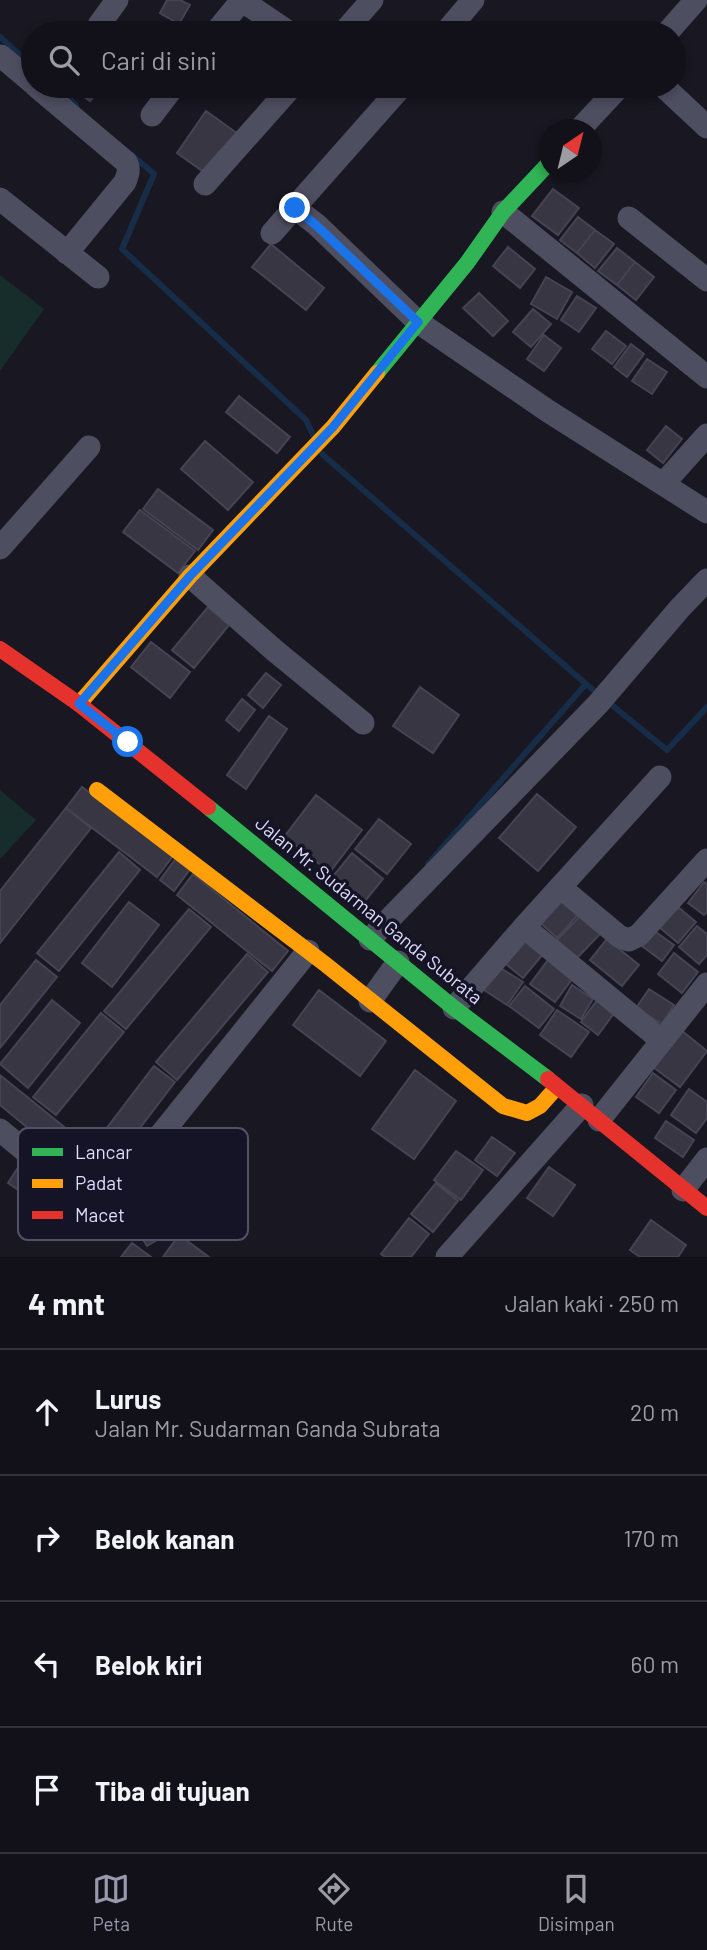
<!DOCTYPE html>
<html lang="id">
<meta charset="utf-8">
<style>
:root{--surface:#12111a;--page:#1f1f27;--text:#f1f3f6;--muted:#9c9da2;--line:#313139;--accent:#9998af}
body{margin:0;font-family:Barlow,sans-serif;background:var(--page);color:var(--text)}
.compass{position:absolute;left:539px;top:119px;width:63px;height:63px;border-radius:50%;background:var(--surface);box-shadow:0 4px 10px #0003;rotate:35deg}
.stop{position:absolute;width:21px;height:21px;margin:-16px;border:5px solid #1a73e8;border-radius:50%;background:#fff}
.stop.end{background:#1a73e8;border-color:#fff;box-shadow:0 2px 7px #0008}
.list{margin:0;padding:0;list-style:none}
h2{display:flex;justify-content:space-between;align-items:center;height:91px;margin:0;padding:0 28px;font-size:30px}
h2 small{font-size:23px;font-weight:400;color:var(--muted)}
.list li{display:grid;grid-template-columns:46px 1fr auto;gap:21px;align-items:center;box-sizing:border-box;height:126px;padding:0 28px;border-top:2px solid var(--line)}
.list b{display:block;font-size:26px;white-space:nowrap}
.list p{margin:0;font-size:23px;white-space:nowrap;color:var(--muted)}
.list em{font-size:23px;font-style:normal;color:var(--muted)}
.icon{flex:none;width:38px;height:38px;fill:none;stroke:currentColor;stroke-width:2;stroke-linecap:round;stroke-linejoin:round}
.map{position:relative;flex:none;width:707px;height:1257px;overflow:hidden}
.search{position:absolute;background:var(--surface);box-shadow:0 4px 10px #0003;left:21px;right:21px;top:21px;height:77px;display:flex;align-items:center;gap:18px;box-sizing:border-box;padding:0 24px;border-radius:38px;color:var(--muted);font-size:26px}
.sheet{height:595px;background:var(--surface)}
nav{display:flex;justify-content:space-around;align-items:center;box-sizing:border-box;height:98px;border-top:2px solid var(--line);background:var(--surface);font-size:19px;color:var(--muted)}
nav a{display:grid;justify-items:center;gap:4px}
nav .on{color:var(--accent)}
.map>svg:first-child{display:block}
.green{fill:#172d2c}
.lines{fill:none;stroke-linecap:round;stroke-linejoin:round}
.stream{stroke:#172c47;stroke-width:6}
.building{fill:#383643;stroke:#454354;stroke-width:2}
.street{stroke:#4e4e61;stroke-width:23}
.fast{stroke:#30b455;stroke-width:16}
.slow{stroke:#ff9f0a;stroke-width:16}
.jam{stroke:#e5322d;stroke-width:16}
.route{stroke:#1a73e8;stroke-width:9}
.labels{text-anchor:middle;stroke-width:7;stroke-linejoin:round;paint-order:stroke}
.street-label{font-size:19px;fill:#deddfb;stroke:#151326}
.key{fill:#151326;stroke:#515066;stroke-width:2}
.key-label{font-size:19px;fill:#deddfb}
</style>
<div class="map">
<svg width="707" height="1257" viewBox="0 0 707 1257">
<rect width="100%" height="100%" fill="#181722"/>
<path class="green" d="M 0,275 L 44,309 L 0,371 Z
M 0,790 L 36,820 L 0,859 Z"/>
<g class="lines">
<path class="stream" d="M 0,37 L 33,67
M 54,86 L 76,105
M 132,155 L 154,174 L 122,249 L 306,420 L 313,435
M 322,454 L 586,684
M 607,701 L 667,750 L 707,707
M 428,864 L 586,684 L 598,694"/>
</g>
<path class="building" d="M 167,0 L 180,0 L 190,5 L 179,24 L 160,13 Z
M 70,86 L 102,86 L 90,101 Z
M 206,111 L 238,134 L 208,175 L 177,153 Z
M 553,189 L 579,208 L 558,235 L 532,216 Z
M 578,217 L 595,230 L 577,253 L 560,240 Z
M 595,230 L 614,244 L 595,268 L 577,253 Z
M 271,244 L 324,288 L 306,310 L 252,267 Z
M 508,247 L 535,269 L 520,288 L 493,266 Z
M 617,248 L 635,262 L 617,285 L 598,271 Z
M 635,262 L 654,277 L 636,300 L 617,285 Z
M 546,277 L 572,292 L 557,319 L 531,304 Z
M 479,293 L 508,321 L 493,336 L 463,308 Z
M 577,296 L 596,308 L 579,332 L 561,320 Z
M 533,309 L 551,324 L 531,347 L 513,332 Z
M 606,331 L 626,346 L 612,364 L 592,349 Z
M 544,335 L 561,348 L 544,371 L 527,359 Z
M 631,344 L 644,354 L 627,377 L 614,367 Z
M 647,359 L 667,372 L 652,394 L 632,381 Z
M 239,396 L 290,437 L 277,453 L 226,412 Z
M 666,426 L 682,439 L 663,463 L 647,450 Z
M 205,441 L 253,482 L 228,510 L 181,469 Z
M 158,489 L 213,530 L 198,550 L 143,509 Z
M 140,510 L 195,551 L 178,573 L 123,532 Z
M 208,607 L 229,625 L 194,668 L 172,650 Z
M 151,642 L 190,672 L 170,698 L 131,667 Z
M 266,673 L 281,685 L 263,708 L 248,695 Z
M 420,687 L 459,715 L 433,753 L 393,726 Z
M 242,699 L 255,710 L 239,731 L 226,720 Z
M 269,716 L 287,729 L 246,789 L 227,775 Z
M 82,787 L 173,856 L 157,877 L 66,808 Z
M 537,794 L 576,827 L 538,871 L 499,838 Z
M 316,795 L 362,830 L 330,872 L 284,837 Z
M 66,808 L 91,828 L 0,943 L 0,891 Z
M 379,819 L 411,844 L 387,874 L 355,849 Z
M 119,852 L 140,870 L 59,971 L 37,953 Z
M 352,853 L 383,879 L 365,901 L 334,875 Z
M 177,857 L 191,868 L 174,891 L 160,880 Z
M 193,874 L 288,951 L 272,971 L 177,895 Z
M 704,882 L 707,884 L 707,912 L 704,915 L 688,903 Z
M 560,892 L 581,911 L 557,938 L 536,919 Z
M 129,902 L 159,925 L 112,987 L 82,963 Z
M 677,906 L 696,922 L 678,943 L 659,927 Z
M 189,909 L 211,927 L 126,1029 L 104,1011 Z
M 582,914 L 601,933 L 576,959 L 557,940 Z
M 697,926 L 707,934 L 707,955 L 699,964 L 679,947 Z
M 653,930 L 674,945 L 662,961 L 642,946 Z
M 521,935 L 543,954 L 523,978 L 501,960 Z
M 607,939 L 639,965 L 622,986 L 590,960 Z
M 674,953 L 698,972 L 682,993 L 658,974 Z
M 247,954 L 268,972 L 177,1080 L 156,1062 Z
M 36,960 L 57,977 L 0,1048 L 0,1005 Z
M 548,960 L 573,978 L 555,1002 L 530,984 Z
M 499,967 L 523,982 L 507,1005 L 484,990 Z
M 572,985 L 593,999 L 581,1019 L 560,1006 Z
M 525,986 L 554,1009 L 539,1028 L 509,1006 Z
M 649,989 L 674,1005 L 662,1024 L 636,1008 Z
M 319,990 L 386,1041 L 360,1076 L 293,1025 Z
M 598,999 L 615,1012 L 598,1035 L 581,1022 Z
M 52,1000 L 80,1023 L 28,1088 L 0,1064 Z
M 557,1010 L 589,1032 L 571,1057 L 540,1035 Z
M 101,1013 L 124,1032 L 56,1115 L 33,1097 Z
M 681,1030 L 707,1051 L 680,1087 L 653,1067 Z
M 154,1066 L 175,1082 L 114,1162 L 93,1146 Z
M 415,1070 L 456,1101 L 414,1159 L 372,1129 Z
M 653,1073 L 676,1090 L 659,1113 L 636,1097 Z
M 0,1075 L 95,1152 L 80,1171 L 0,1105 Z
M 689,1089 L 707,1102 L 707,1118 L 696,1133 L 671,1115 Z
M 666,1121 L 694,1140 L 683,1157 L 655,1138 Z
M 492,1137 L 515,1153 L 497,1176 L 475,1160 Z
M 456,1151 L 483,1170 L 461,1200 L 434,1180 Z
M 21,1163 L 63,1192 L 49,1211 L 8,1183 Z
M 549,1167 L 575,1185 L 553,1216 L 527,1198 Z
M 436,1183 L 458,1201 L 433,1232 L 411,1214 Z
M 157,1190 L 179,1227 L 147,1246 L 125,1210 Z
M 409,1218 L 429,1234 L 411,1257 L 385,1257 L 381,1254 Z
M 651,1220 L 686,1245 L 678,1257 L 640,1257 L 630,1250 Z
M 179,1235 L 209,1257 L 163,1257 Z
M 132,1243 L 151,1257 L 121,1257 Z"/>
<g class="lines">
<path class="street" d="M 241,0 L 290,33
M 99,25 L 117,0
M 215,33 L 242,0
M 343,33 L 372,0
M 445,33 L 473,0
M 667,33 L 696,0
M 1,56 L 33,83
M 36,86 L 126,162 C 130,169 128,174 125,182 L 67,253
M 663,86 L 707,127
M 152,115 L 174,86
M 579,130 L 620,86
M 205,184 L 292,86
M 0,199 L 98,277
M 295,208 L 317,225 L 418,322 L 548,411 L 707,512
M 503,212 L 707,377
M 629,218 L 707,280
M 272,233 L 402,86
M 663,484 L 707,435
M 0,548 L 89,447
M 190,576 L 274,650 L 363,723
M 560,887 L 620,937 L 629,940 L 639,935 L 707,860
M 524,927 L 661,1040
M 370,939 L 598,704 L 680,608 L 707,580
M 370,1001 L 398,962
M 454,1008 L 524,927 L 660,777
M 599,1120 L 707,984
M 0,1130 L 66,1185 C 94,1197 123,1179 142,1158 L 308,951
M 683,1190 L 707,1159
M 447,1257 L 582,1105"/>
<path class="fast" d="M 377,373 L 467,263 L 503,212 L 550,162
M 208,807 L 454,1008 L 548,1079"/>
<path class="slow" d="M 79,704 L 190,576 L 333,427 L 377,373
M 97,790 L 325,964 L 503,1106 L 527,1113 L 540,1106 L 557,1087"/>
<path class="jam" d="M 0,649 L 79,704 L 208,807
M 548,1079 L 707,1208"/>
</g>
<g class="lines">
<path class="route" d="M 128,742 L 79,704 L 190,576 L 333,427 L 418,322 L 317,226 L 295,208"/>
</g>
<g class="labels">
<g class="street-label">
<text transform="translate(369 910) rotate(39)" y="7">Jalan Mr. Sudarman Ganda Subrata</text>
</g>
</g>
<rect x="18" y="1128" width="230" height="112" rx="10" class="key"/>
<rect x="32" y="1148" width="31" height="8" fill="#30b455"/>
<rect x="32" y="1179" width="31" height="9" fill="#ff9f0a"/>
<rect x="32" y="1211" width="31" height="8" fill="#e5322d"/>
<g class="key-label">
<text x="75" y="1159">Lancar</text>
<text x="75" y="1190">Padat</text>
<text x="75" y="1222">Macet</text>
</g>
</svg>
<svg class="compass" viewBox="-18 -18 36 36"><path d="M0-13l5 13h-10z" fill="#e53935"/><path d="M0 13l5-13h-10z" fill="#9c9da2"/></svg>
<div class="stop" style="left:128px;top:742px"></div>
<div class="stop end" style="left:295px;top:208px"></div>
<div class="search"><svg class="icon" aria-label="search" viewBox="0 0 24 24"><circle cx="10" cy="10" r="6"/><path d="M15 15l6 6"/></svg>Cari di sini</div>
</div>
<section class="sheet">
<h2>4 mnt<small>Jalan kaki · 250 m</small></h2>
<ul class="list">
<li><svg class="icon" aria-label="ahead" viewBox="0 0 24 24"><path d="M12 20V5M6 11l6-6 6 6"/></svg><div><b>Lurus</b><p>Jalan Mr. Sudarman Ganda Subrata</p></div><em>20 m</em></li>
<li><svg class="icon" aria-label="right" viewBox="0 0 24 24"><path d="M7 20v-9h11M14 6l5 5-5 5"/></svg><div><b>Belok kanan</b></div><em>170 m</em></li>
<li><svg class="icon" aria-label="left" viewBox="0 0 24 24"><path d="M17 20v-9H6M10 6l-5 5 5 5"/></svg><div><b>Belok kiri</b></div><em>60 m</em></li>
<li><svg class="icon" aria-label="arrive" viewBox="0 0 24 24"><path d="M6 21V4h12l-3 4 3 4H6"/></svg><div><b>Tiba di tujuan</b></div></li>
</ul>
</section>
<nav>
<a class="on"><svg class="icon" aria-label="map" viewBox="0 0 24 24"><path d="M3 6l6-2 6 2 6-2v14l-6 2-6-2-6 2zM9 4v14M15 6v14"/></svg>Peta</a>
<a><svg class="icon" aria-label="directions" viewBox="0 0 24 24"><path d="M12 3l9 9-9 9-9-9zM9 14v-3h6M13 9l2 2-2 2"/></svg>Rute</a>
<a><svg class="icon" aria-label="saved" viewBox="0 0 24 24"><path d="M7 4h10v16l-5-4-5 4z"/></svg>Disimpan</a>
</nav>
